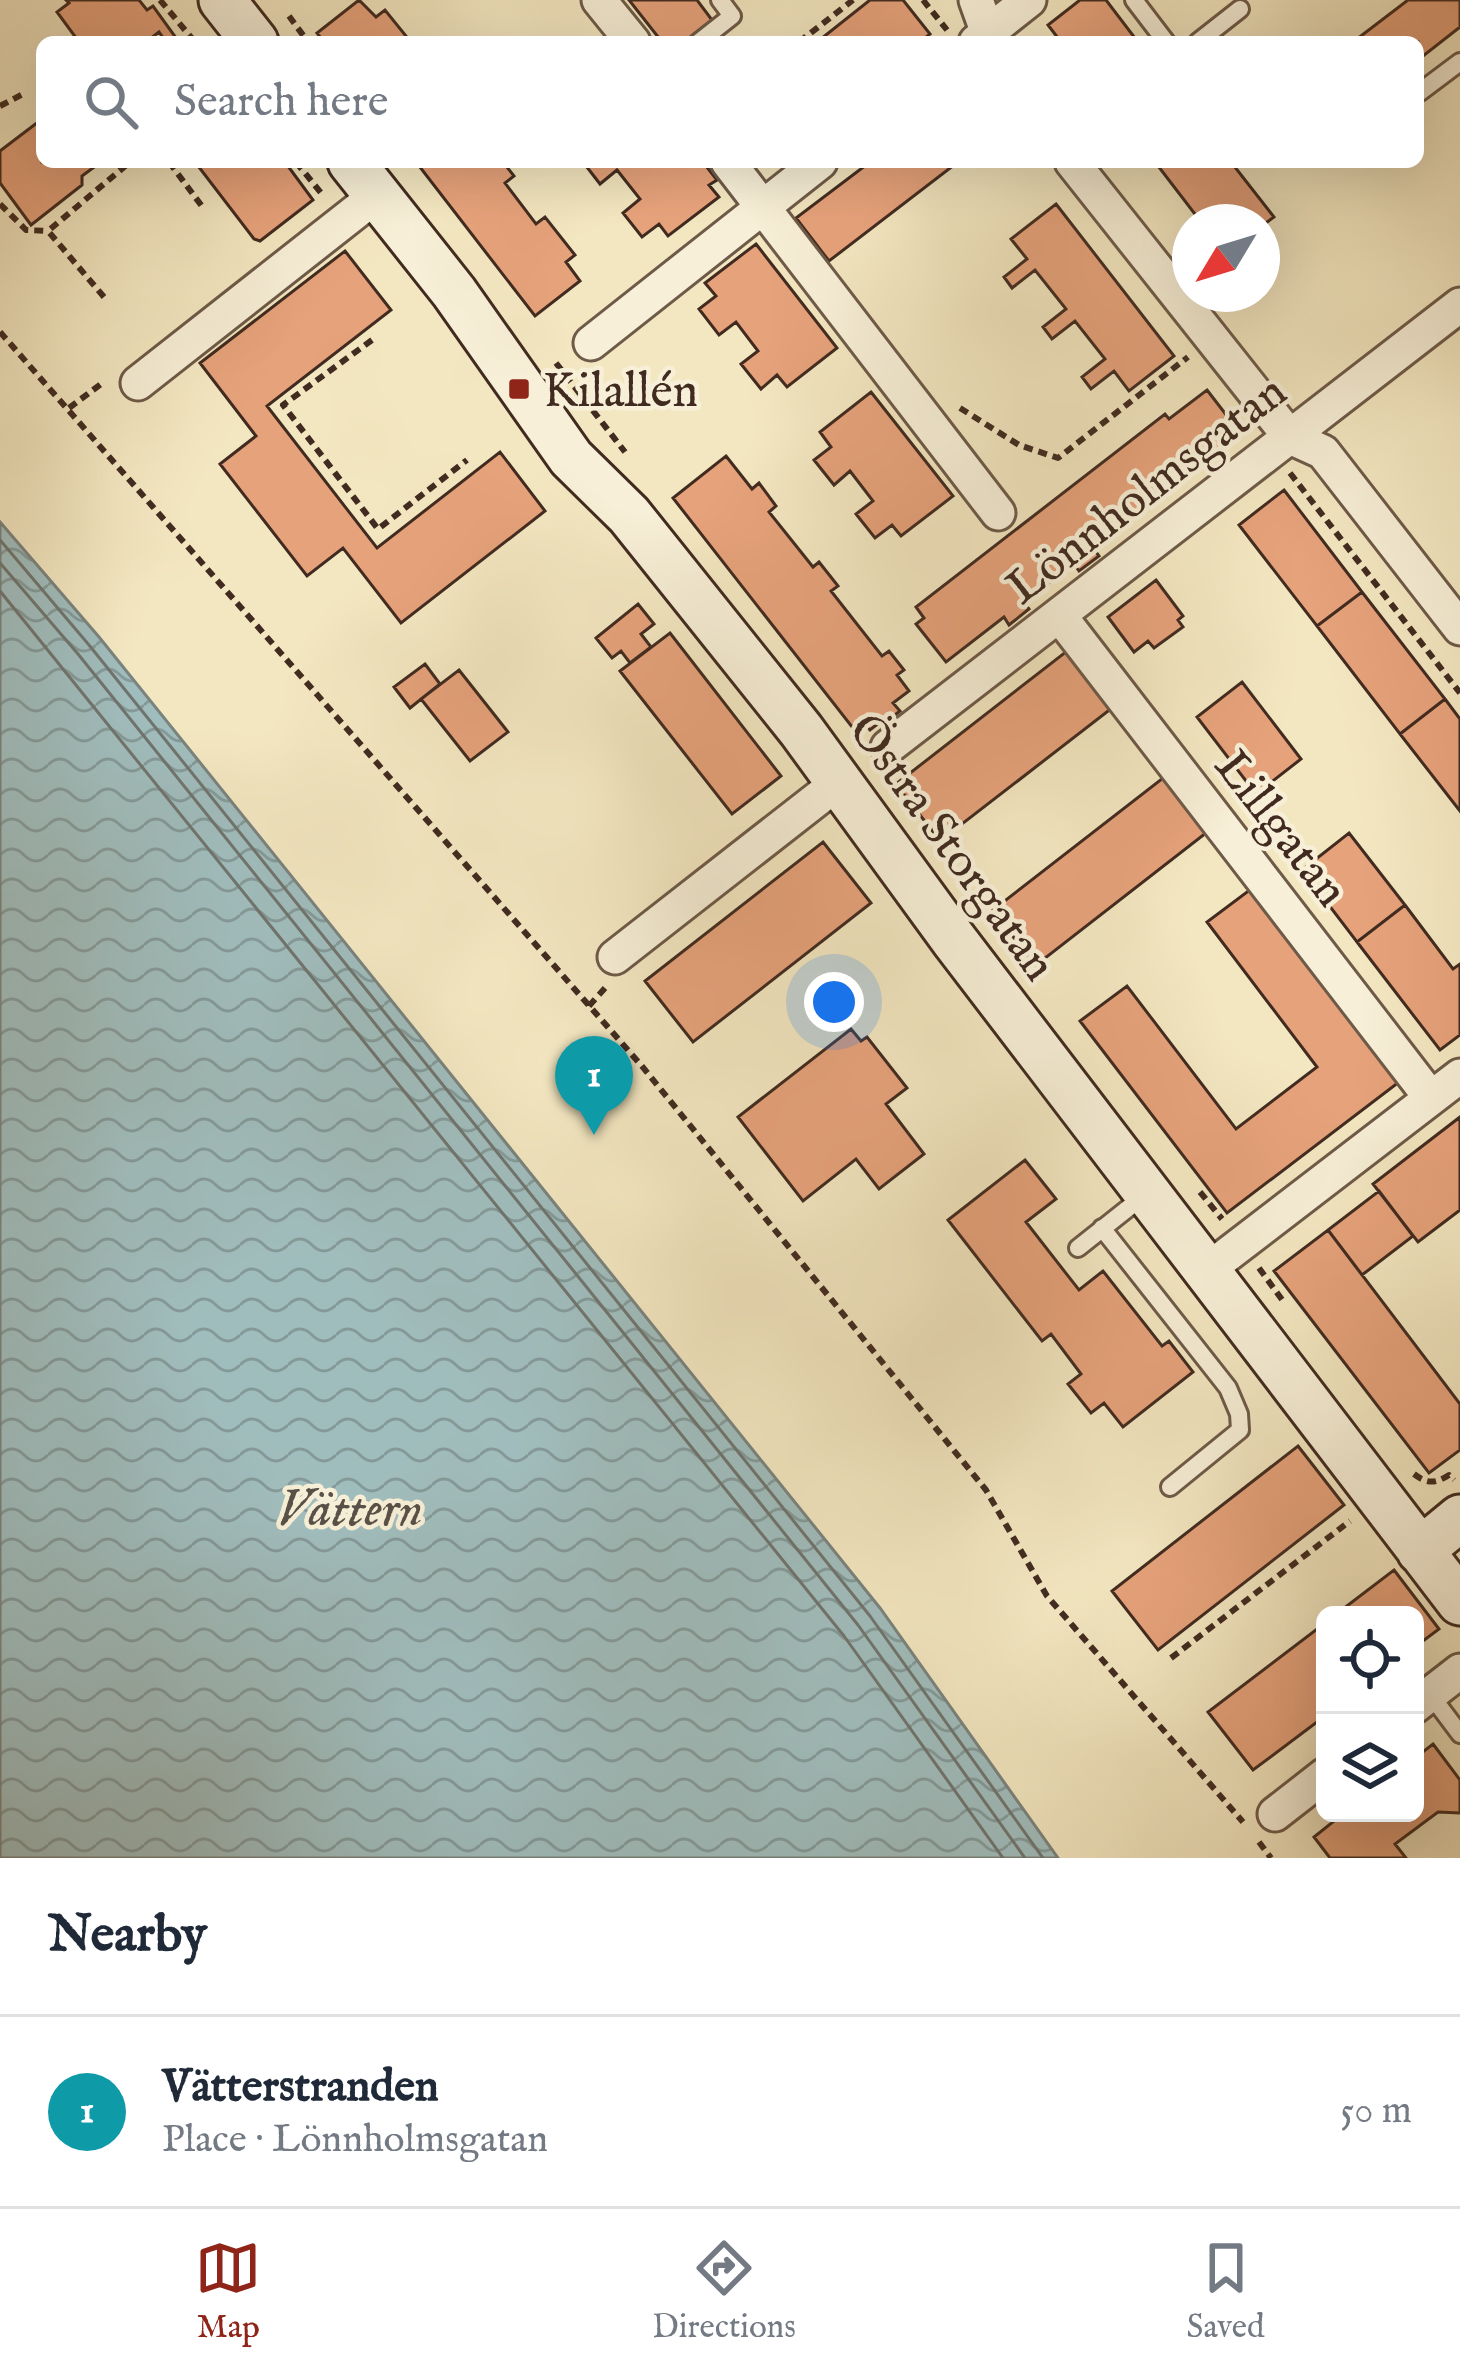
<!DOCTYPE html>
<meta charset="utf-8">
<style>
:root{--surface:#fff;--page:#f2f2f3;--text:#1f2937;--muted:#747a83;--line:#e0e1e3;--accent:#8f2418}
body{margin:0;font-family:"IM FELL English",serif;background:var(--page);color:var(--text)}
.controls{position:absolute;right:36px;bottom:36px;display:grid;overflow:hidden;border-radius:18px;box-shadow:0 12px 48px #0002}
.controls button{width:108px;height:108px;display:grid;place-items:center;padding:0;border:0;border-bottom:3px solid var(--line);background:var(--surface);color:var(--text);font:60px sans-serif}
.compass{position:absolute;left:1172px;top:204px;width:108px;height:108px;border-radius:50%;background:var(--surface);box-shadow:0 12px 48px #0002;rotate:232deg}
.you{position:absolute;left:834px;top:1002px;width:42px;height:42px;margin:-30px;border:9px solid #fff;border-radius:50%;background:#1a73e8;box-shadow:0 0 0 18px #1a73e833}
.badge{display:grid;place-items:center;width:78px;height:78px;border-radius:50%;background:var(--accent);color:#fff;font-size:39px;font-weight:700}
.pin{position:absolute;translate:-50% -99px;filter:drop-shadow(0 3px 6px #0008)}
.pin::after{content:'';position:absolute;top:63px;width:42px;height:36px;background:inherit;clip-path:polygon(0 0,100% 0,50% 100%)}
.list{margin:0;padding:0;list-style:none}
h2{display:flex;justify-content:space-between;align-items:center;height:156px;margin:0;padding:0 48px;font-size:51px}
h2 small{font-size:39px;font-weight:400;color:var(--muted)}
.list li{display:grid;grid-template-columns:78px 1fr auto;gap:36px;align-items:center;box-sizing:border-box;height:192px;padding:0 48px;border-top:3px solid var(--line)}
.list b{display:block;font-size:45px;white-space:nowrap}
.list p{margin:0;font-size:39px;white-space:nowrap;color:var(--muted)}
.list em{font-size:39px;font-style:normal;color:var(--muted)}
.icon{flex:none;width:66px;height:66px;fill:none;stroke:currentColor;stroke-width:2;stroke-linecap:round;stroke-linejoin:round}
.map{position:relative;flex:none;width:1460px;height:1858px;overflow:hidden}
.search{position:absolute;background:var(--surface);box-shadow:0 12px 48px #0002;left:36px;right:36px;top:36px;height:132px;display:flex;align-items:center;gap:30px;box-sizing:border-box;padding:0 42px;border-radius:18px;color:var(--muted);font-size:45px}
.sheet{height:348px;background:var(--surface)}
nav{display:flex;justify-content:space-around;align-items:center;box-sizing:border-box;height:168px;border-top:3px solid var(--line);background:var(--surface);font-size:33px;color:var(--muted)}
nav a{display:grid;justify-items:center;gap:6px}
nav .on{color:var(--accent)}
.map>svg:first-child{display:block}
.water{fill:url(#water-waves);stroke:#7a837e;stroke-width:3}
.lines{fill:none;stroke-linecap:round;stroke-linejoin:round}
.shore{stroke:#70746e;stroke-width:3}
.building{fill:#e6a27b;stroke:#412b20;stroke-width:3}
.lane-casing{stroke:#6e5a48;stroke-width:22}
.street-casing{stroke:#6e5a48;stroke-width:39}
.secondary-casing{stroke:#412b20;stroke-width:51}
.path{stroke:#412b20;stroke-width:6;stroke-dasharray:9 6;stroke-linecap:butt}
.lane{stroke:#f7efd7;stroke-width:16}
.street{stroke:#f7efd7;stroke-width:33}
.secondary{stroke:#f7efd7;stroke-width:45}
.poi-dot{fill:#8f2418;stroke:#f7efd7;stroke-width:4.5}
.labels{text-anchor:middle;stroke-width:9;stroke-linejoin:round;paint-order:stroke}
.poi-label{font-size:48px;fill:#412b20;stroke:#f7efd7;text-anchor:start}
.street-label{font-size:48px;fill:#412b20;stroke:#f7efd7}
.water-label{font-size:51px;font-style:italic;fill:#595047;stroke:#f7efd7}
</style>
<div class="map">
<svg width="1460" height="1858" viewBox="0 0 1460 1858">
<defs>
<pattern id="water-waves" width="16" height="10" patternUnits="userSpaceOnUse" patternTransform="scale(3)"><rect width="16" height="10" fill="#a0bdbd"/><path d="M0 5q4-4 8 0t8 0" fill="none" stroke="#849a99"/></pattern>
</defs>
<rect width="100%" height="100%" fill="#f3e7c1"/>
<filter id="stains"><feTurbulence type="fractalNoise" baseFrequency=".00167" numOctaves="4"/><feColorMatrix values="0 0 0 0 .2 0 0 0 0 .09 0 0 0 0 .02 0 0 0 .5 -.17"/></filter>
<radialGradient id="worn" r=".72"><stop offset=".6" stop-color="#630" stop-opacity="0"/><stop offset="1" stop-color="#630" stop-opacity=".3"/></radialGradient>
<path class="water" d="M 0,522 L 99,637 L 880,1608 L 1058,1858 L 0,1858 Z"/>
<g class="lines">
<path class="shore" d="M 0,540 L 89,645 L 870,1616 L 1043,1858
M 0,563 L 78,654 L 858,1625 L 1025,1858
M 0,591 L 844,1636 L 1003,1858"/>
</g>
<path class="building" d="M 66,0 L 139,0 L 147,10 L 153,6 L 179,42 L 166,42 L 159,32 L 146,42 L 79,42 L 57,12 L 69,3 Z
M 359,0 L 376,17 L 385,10 L 406,36 L 399,42 L 324,42 L 317,33 Z
M 629,0 L 697,0 L 712,20 L 684,42 L 662,42 Z
M 870,0 L 903,0 L 930,34 L 920,42 L 817,42 Z
M 1080,0 L 1106,0 L 1138,42 L 1061,42 L 1048,25 Z
M 1408,0 L 1460,0 L 1460,27 L 1418,60 L 1418,42 L 1353,42 Z
M 42,119 L 42,162 L 101,162 L 82,176 L 82,185 L 31,225 L 0,183 L 0,151 Z
M 195,162 L 285,162 L 313,200 L 260,241 L 254,239 Z
M 416,162 L 503,162 L 514,176 L 505,183 L 536,224 L 545,217 L 575,255 L 566,262 L 580,281 L 535,316 Z
M 583,162 L 703,162 L 717,180 L 709,185 L 719,197 L 668,236 L 659,224 L 642,237 L 623,213 L 640,199 L 617,170 L 600,184 Z
M 870,162 L 958,162 L 829,261 L 796,218 Z
M 1155,162 L 1231,162 L 1274,217 L 1262,226 L 1262,222 L 1201,222 Z
M 1056,204 L 1174,356 L 1129,391 L 1114,371 L 1091,389 L 1082,377 L 1105,359 L 1075,321 L 1052,339 L 1043,327 L 1066,309 L 1035,270 L 1012,288 L 1004,277 L 1027,259 L 1011,239 Z
M 756,244 L 837,348 L 787,387 L 777,375 L 761,389 L 741,364 L 758,351 L 736,322 L 719,335 L 699,309 L 716,296 L 705,283 Z
M 345,251 L 391,310 L 267,406 L 377,548 L 500,452 L 545,511 L 401,623 L 343,548 L 307,576 L 220,464 L 256,436 L 200,363 Z
M 1207,390 L 1241,434 L 1093,548 L 1099,556 L 1079,571 L 1074,564 L 1024,602 L 1029,609 L 1009,625 L 1004,617 L 946,662 L 916,624 L 924,618 L 916,607 L 1165,414 L 1169,419 Z
M 871,392 L 953,496 L 901,536 L 892,525 L 875,538 L 856,514 L 873,501 L 850,471 L 834,485 L 814,460 L 831,447 L 820,432 Z
M 726,456 L 752,489 L 759,483 L 776,506 L 769,512 L 813,567 L 819,562 L 838,586 L 831,591 L 882,656 L 889,651 L 904,670 L 897,675 L 909,691 L 893,703 L 900,711 L 886,722 L 884,719 L 870,730 L 866,725 L 856,732 L 673,498 Z
M 1284,490 L 1362,592 L 1317,626 L 1239,525 Z
M 1156,580 L 1183,616 L 1178,620 L 1183,627 L 1154,648 L 1148,641 L 1134,652 L 1108,617 Z
M 1362,592 L 1445,699 L 1400,734 L 1317,626 Z
M 638,604 L 654,624 L 641,634 L 651,647 L 630,663 L 621,651 L 612,658 L 596,638 Z
M 670,633 L 781,776 L 732,814 L 620,671 Z
M 1067,651 L 1112,708 L 940,841 L 896,784 Z
M 425,664 L 440,684 L 410,708 L 394,687 Z
M 459,670 L 508,732 L 470,761 L 421,699 Z
M 1242,682 L 1301,759 L 1256,794 L 1197,717 Z
M 1445,699 L 1460,719 L 1460,811 L 1400,734 Z
M 1163,778 L 1206,833 L 1035,966 L 993,910 Z
M 1349,833 L 1405,905 L 1357,942 L 1302,870 Z
M 823,842 L 871,903 L 693,1042 L 645,981 Z
M 1255,886 L 1403,1079 L 1227,1213 L 1080,1021 L 1127,986 L 1236,1129 L 1317,1067 L 1207,922 Z
M 1405,905 L 1453,969 L 1460,964 L 1460,1035 L 1440,1050 L 1357,942 Z
M 851,1029 L 861,1041 L 867,1037 L 907,1088 L 886,1104 L 924,1154 L 879,1189 L 856,1159 L 803,1201 L 738,1117 Z
M 1460,1117 L 1460,1210 L 1418,1242 L 1373,1184 Z
M 1025,1160 L 1056,1199 L 1026,1222 L 1079,1290 L 1103,1271 L 1162,1346 L 1169,1341 L 1193,1372 L 1123,1427 L 1104,1403 L 1091,1413 L 1068,1384 L 1081,1374 L 1051,1334 L 1042,1341 L 948,1220 Z
M 1379,1191 L 1413,1236 L 1362,1275 L 1328,1230 Z
M 1328,1230 L 1460,1404 L 1460,1450 L 1429,1473 L 1274,1271 Z
M 1298,1446 L 1344,1505 L 1158,1650 L 1112,1591 Z
M 1394,1570 L 1439,1629 L 1415,1647 L 1415,1615 L 1335,1615 Z
M 1325,1623 L 1325,1716 L 1253,1770 L 1208,1712 Z
M 1433,1744 L 1460,1780 L 1460,1813 L 1438,1812 L 1395,1844 L 1406,1858 L 1330,1858 L 1314,1837 L 1344,1813 L 1415,1813 L 1415,1758 Z"/>
<g class="lines">
<defs>
<path id="lane" d="M 1134,0 L 1166,42
M 699,42 L 732,16 L 720,0
M 1198,42 L 1240,9
M 1420,92 L 1460,62
M 1102,1228 L 1228,1388 L 1239,1414 L 1240,1430 L 1170,1487
M 1078,1248 L 1146,1194
M 1430,1694 L 1460,1734"/>
<path id="street" d="M 599,0 L 633,42
M 976,0 L 991,42
M 976,42 L 1029,0
M 728,162 L 998,513
M 1072,162 L 1290,437 L 1323,452 L 1460,628
M 591,343 L 820,162
M 138,383 L 377,195
M 1059,615 L 1431,1098
M 888,747 L 1460,305
M 615,957 L 839,782
M 1206,1271 L 1460,1076
M 1415,1706 L 1460,1671
M 1275,1814 L 1325,1775"/>
<path id="secondary" d="M 222,0 L 255,42
M 351,162 L 454,292 L 571,458 L 629,515 L 801,730 L 954,940 L 1460,1602
M 1420,1551 L 1460,1518"/>
</defs>
<use href="#lane" class="lane-casing"/>
<use href="#street" class="street-casing"/>
<use href="#secondary" class="secondary-casing"/>
<path class="path" d="M 160,0 L 195,42
M 923,0 L 947,30
M 289,16 L 308,42
M 799,42 L 853,0
M 0,106 L 25,93
M 169,162 L 204,209
M 296,162 L 322,194
M 0,204 L 26,230 L 48,231
M 104,297 L 48,231 L 130,162
M 0,332 L 641,1065 L 986,1490 L 1047,1596 L 1243,1822
M 372,340 L 283,405 L 378,529 L 467,460
M 556,363 L 625,452
M 69,408 L 105,381
M 960,408 L 1019,445 L 1058,458 L 1188,357
M 1290,473 L 1460,693
M 589,1006 L 606,987
M 1200,1192 L 1222,1219
M 1259,1268 L 1283,1301
M 1414,1474 C 1427,1484 1435,1484 1449,1475 L 1454,1480
M 1171,1658 L 1350,1521
M 1259,1842 L 1271,1858"/>
<use href="#lane" class="lane"/>
<use href="#street" class="street"/>
<use href="#secondary" class="secondary"/>
</g>
<rect class="poi-dot" x="507" y="377" width="24" height="24" rx="6"/>
<g class="labels">
<g class="poi-label">
<text x="543" y="406">Kilallén</text>
</g>
<g class="street-label">
<text transform="translate(1145 488) rotate(-38)" y="17">Lönnholmsgatan</text>
<text transform="translate(1283 827) rotate(52)" y="17">Lillgatan</text>
<text transform="translate(954 846) rotate(54)" y="17">Östra Storgatan</text>
</g>
<g class="water-label">
<text x="350" y="1525">Vättern</text>
</g>
</g>
<rect width="100%" height="100%" filter="url(#stains)"/>
<rect width="100%" height="100%" fill="url(#worn)"/>
</svg>
<div class="controls">
<button><svg class="icon" aria-label="locate" viewBox="0 0 24 24"><circle cx="12" cy="12" r="6"/><path d="M12 2v4M12 18v4M2 12h4M18 12h4"/></svg></button>
<button><svg class="icon" aria-label="layers" viewBox="0 0 24 24"><path d="M12 4l9 5-9 5-9-5zM3 14l9 5 9-5"/></svg></button>
</div>
<svg class="compass" viewBox="-18 -18 36 36"><path d="M0-13l5 13h-10z" fill="#e53935"/><path d="M0 13l5-13h-10z" fill="#747a83"/></svg>
<div class="you"></div>
<div class="pin badge" style="left:594px;top:1135px;background:#0f9aa8">1</div>
<div class="search"><svg class="icon" aria-label="search" viewBox="0 0 24 24"><circle cx="10" cy="10" r="6"/><path d="M15 15l6 6"/></svg>Search here</div>
</div>
<section class="sheet">
<h2>Nearby<small></small></h2>
<ul class="list">
<li><span class="badge" style="background:#0f9aa8">1</span><div><b>Vätterstranden</b><p>Place · Lönnholmsgatan</p></div><em>50 m</em></li>
</ul>
</section>
<nav>
<a class="on"><svg class="icon" aria-label="map" viewBox="0 0 24 24"><path d="M3 6l6-2 6 2 6-2v14l-6 2-6-2-6 2zM9 4v14M15 6v14"/></svg>Map</a>
<a><svg class="icon" aria-label="directions" viewBox="0 0 24 24"><path d="M12 3l9 9-9 9-9-9zM9 14v-3h6M13 9l2 2-2 2"/></svg>Directions</a>
<a><svg class="icon" aria-label="saved" viewBox="0 0 24 24"><path d="M7 4h10v16l-5-4-5 4z"/></svg>Saved</a>
</nav>
